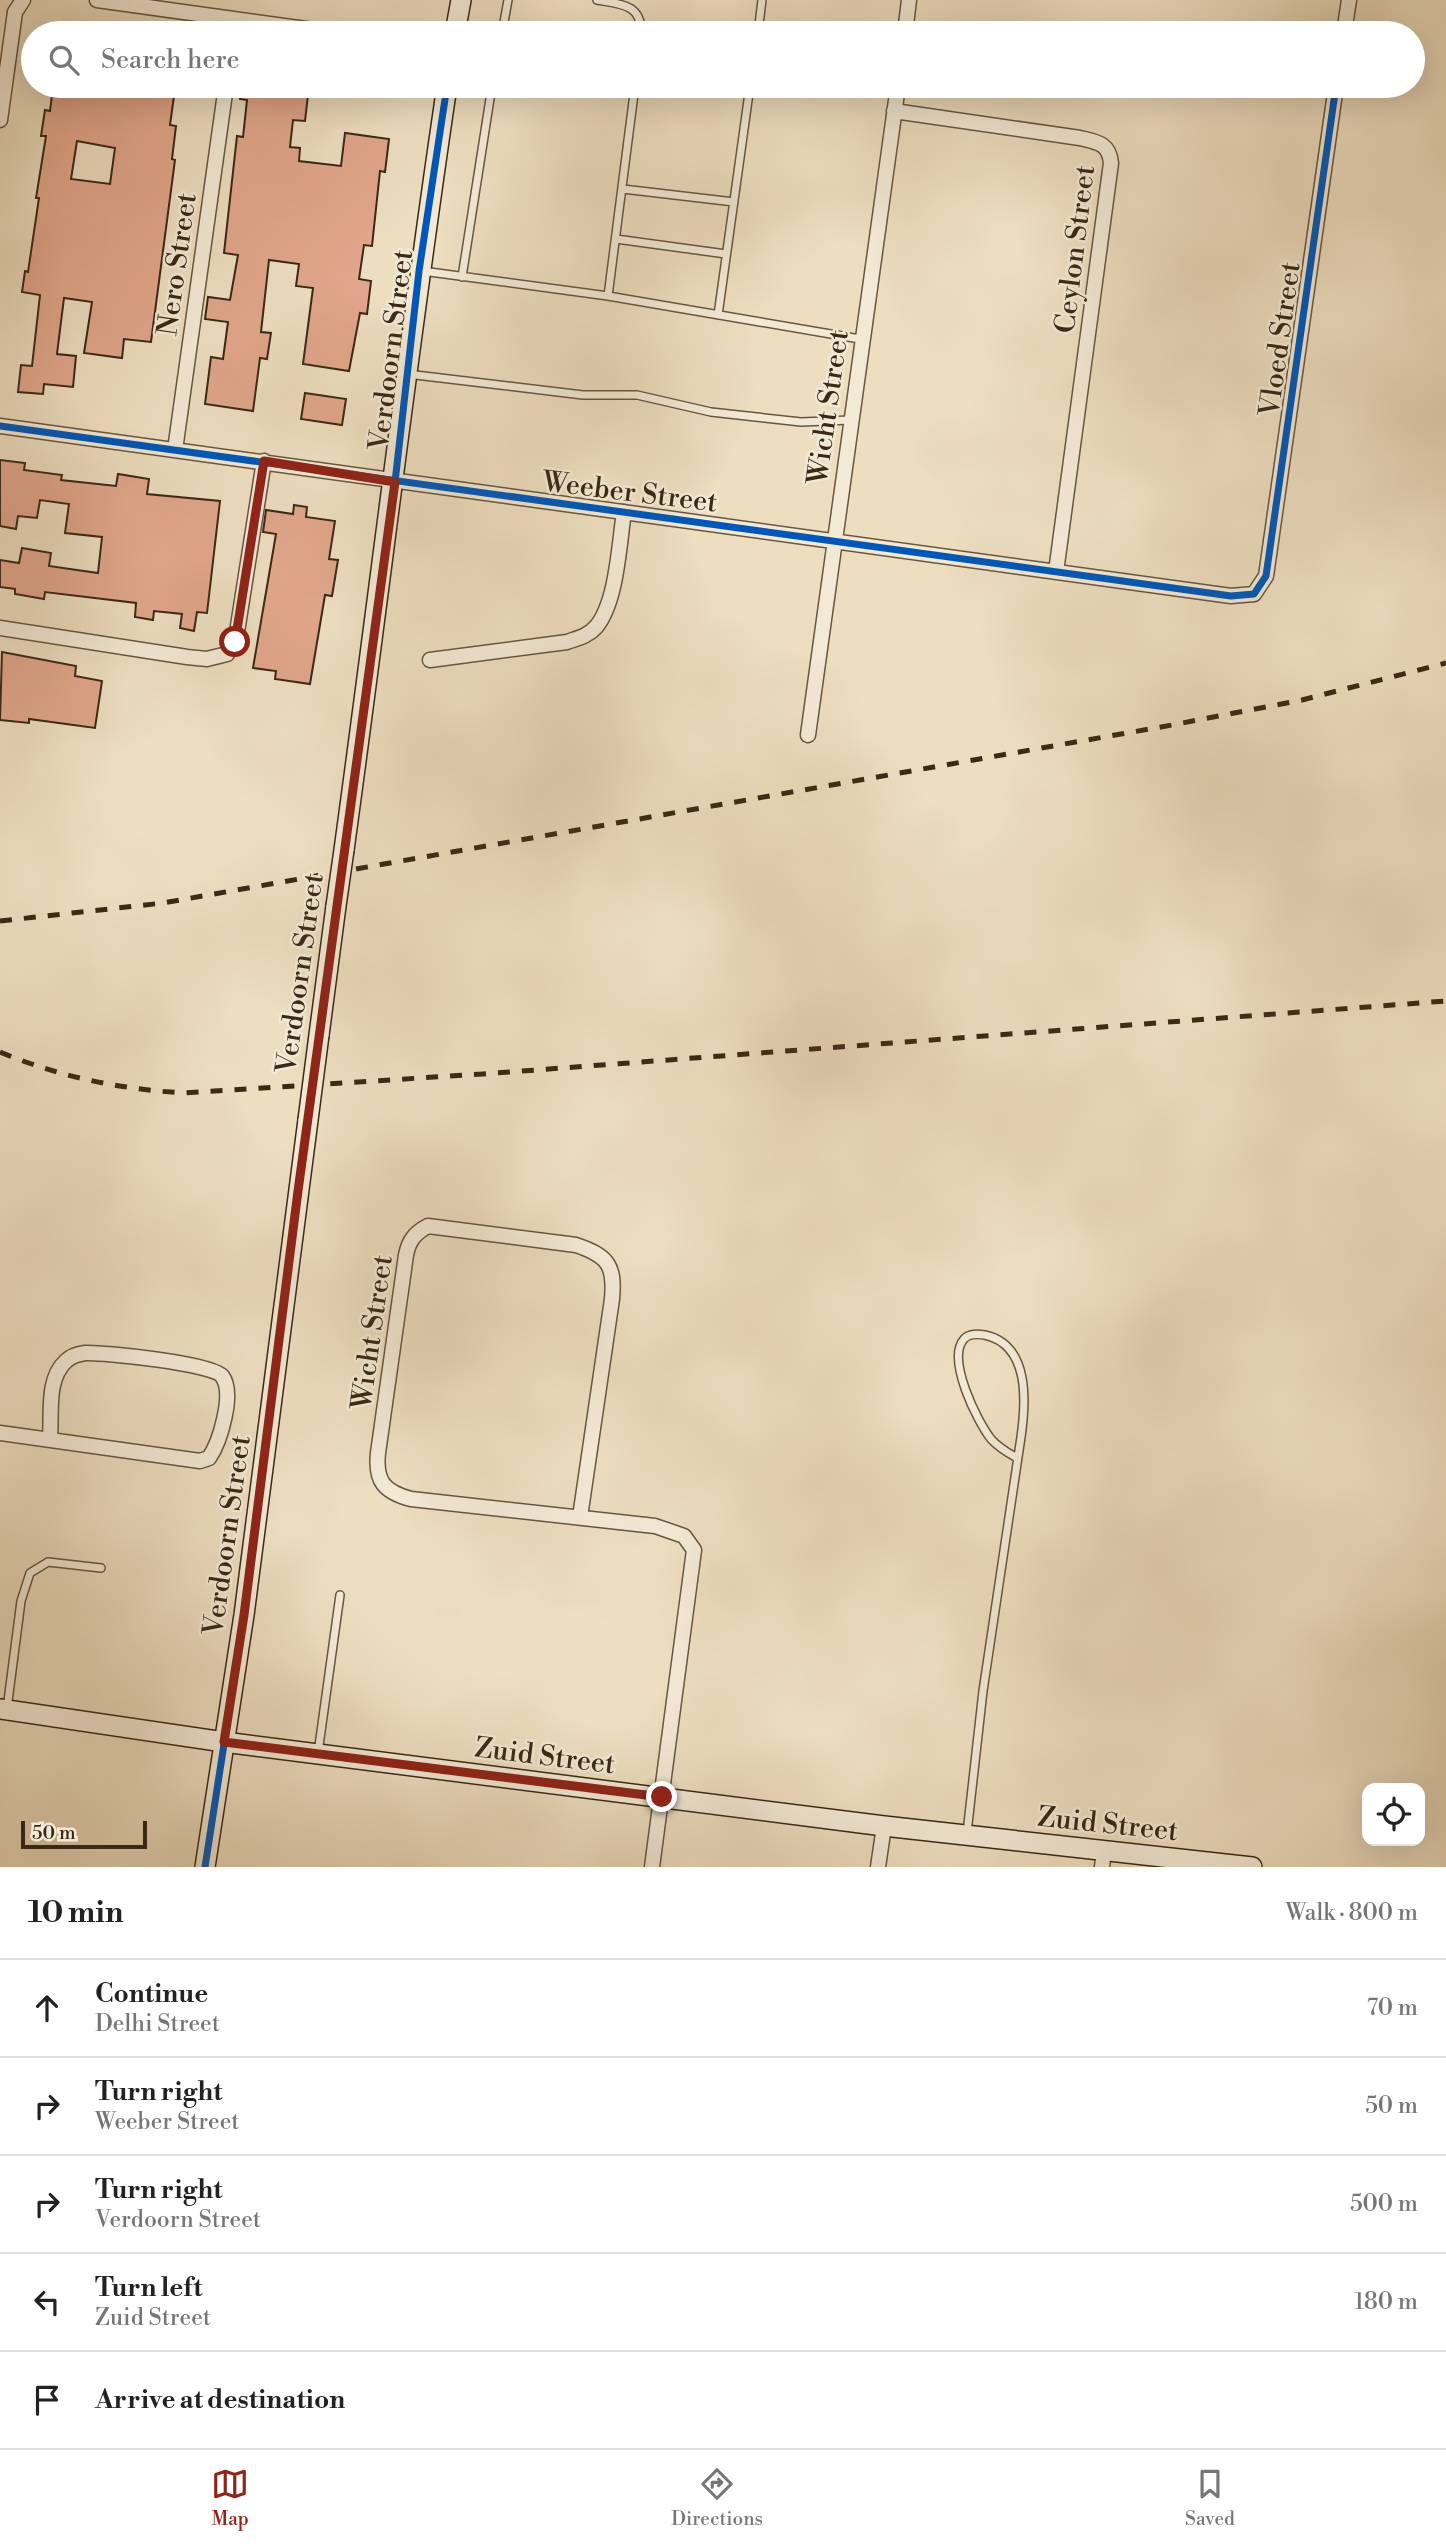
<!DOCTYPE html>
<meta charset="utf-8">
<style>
:root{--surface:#fff;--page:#f2f2f2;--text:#222;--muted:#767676;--line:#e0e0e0;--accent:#8f2418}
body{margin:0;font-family:"Libre Bodoni",serif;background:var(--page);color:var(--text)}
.controls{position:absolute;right:21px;bottom:21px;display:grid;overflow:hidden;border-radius:14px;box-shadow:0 7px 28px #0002}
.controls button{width:63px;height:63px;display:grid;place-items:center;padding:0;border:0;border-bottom:2px solid var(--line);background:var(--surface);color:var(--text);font:35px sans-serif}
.scale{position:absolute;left:21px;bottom:18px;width:126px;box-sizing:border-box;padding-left:7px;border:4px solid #3b2815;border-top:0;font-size:19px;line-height:24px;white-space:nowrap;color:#3b2815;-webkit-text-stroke:5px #f3ead6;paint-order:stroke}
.stop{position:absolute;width:21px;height:21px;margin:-16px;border:5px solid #8f2418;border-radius:50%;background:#fff}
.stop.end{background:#8f2418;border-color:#fff;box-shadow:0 2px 7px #0008}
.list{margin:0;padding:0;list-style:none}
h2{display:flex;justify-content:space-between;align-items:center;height:91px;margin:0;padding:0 28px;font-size:30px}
h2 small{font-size:23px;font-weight:400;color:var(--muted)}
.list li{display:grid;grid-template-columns:46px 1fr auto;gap:21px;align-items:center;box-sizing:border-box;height:98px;padding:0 28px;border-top:2px solid var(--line)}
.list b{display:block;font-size:26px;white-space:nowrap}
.list p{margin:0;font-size:23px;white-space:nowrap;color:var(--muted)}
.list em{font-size:23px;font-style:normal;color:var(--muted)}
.icon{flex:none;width:38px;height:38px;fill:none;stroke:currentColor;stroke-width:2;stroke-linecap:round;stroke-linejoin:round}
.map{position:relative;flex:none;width:1446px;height:1867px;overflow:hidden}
.search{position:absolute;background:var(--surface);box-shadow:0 7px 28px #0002;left:21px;right:21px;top:21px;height:77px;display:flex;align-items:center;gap:18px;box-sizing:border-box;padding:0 24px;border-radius:38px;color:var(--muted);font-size:26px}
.sheet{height:581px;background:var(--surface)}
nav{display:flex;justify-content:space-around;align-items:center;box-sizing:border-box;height:98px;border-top:2px solid var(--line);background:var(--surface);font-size:19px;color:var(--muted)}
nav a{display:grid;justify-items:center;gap:4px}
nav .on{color:var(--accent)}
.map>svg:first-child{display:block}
.building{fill:#e1a68b;stroke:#3b2815;stroke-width:2;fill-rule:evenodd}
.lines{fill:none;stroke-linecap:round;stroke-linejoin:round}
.lane-casing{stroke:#685640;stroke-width:10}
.street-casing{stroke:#685640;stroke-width:17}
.secondary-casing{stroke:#3b2815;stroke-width:22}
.lane{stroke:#f3ead6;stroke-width:7}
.street{stroke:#f3ead6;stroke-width:14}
.secondary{stroke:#f3ead6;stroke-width:19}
.rail{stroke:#3b2815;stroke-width:5;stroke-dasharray:12 12;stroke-linecap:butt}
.secondary-bridge-casing{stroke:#3b2815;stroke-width:22;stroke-linecap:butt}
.secondary-bridge{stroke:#f3ead6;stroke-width:19}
.cycleway-casing{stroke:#f3ead6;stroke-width:11}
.cycleway{stroke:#0057b8;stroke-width:7}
.route{stroke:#8f2418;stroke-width:9}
.labels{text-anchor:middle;stroke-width:5;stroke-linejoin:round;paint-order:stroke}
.street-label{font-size:28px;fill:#3b2815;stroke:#f3ead6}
</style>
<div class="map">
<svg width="1446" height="1867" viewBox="0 0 1446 1867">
<rect width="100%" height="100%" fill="#eddec0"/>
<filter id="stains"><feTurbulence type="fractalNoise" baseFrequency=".00286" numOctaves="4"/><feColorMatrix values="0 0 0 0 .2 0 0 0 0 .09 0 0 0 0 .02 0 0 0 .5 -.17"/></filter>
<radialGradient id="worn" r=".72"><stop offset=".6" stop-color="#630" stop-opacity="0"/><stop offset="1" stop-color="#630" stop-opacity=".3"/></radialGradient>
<path class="building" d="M 53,86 L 93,86 L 174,96 L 170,125 L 176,126 L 172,159 L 175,160 L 151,342 L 124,339 L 122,358 L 84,353 L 92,302 L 64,298 L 57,354 L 76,356 L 73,387 L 44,384 L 43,394 L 18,392 L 21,365 L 32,366 L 40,295 L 22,292 L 25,271 L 28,272 L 39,198 L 36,198 L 46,136 L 41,136 L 45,110 L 50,111 ZM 77,141 L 115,148 L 110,184 L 71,179 Z
M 242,86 L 309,86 L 305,121 L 293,120 L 290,147 L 300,148 L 299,161 L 341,166 L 345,133 L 389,139 L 385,172 L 380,171 L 372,246 L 364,245 L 359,279 L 371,281 L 367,314 L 360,313 L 349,371 L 303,364 L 313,288 L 296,286 L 299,264 L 269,260 L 261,332 L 271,333 L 267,359 L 260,358 L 253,411 L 205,404 L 211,357 L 223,359 L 228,322 L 205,319 L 208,297 L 230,300 L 238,255 L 224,253 L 237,136 L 243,137 L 247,100 L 240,99 Z
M 305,393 L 346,399 L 342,425 L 301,419 Z
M 0,460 L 25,463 L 24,470 L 62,475 L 61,480 L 116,486 L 118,474 L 149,479 L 147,494 L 220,501 L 207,613 L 197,612 L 194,631 L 180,628 L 182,614 L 154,611 L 153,620 L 135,617 L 136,603 L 45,592 L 44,599 L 15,594 L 15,589 L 0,587 L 0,560 L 19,563 L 22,548 L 51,553 L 49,566 L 98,573 L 102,537 L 65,533 L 69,504 L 40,500 L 37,518 L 18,516 L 16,529 L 0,526 Z
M 294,505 L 307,507 L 306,517 L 335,521 L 329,559 L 338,560 L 332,596 L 325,595 L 310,684 L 275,679 L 276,671 L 253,668 L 276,534 L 263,532 L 266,510 L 293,514 Z
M 2,652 L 76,666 L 75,676 L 102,681 L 95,728 L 29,719 L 29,723 L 0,720 Z"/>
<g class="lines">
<defs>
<path id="lane" d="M 597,0 C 620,4 642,4 641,33
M 641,29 L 690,33
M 502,33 L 508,0
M 758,33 L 762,0
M 623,189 L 734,202
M 616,239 L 726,254
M 422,271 L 608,296 L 860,339
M 462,277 L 492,86
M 608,296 L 635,86
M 718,315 L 750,86
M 407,374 L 583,395 L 637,395 L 711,412 L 801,422 L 850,420
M 7,1709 L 21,1601 L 30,1573 L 48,1562 L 101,1568
M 318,1753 L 340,1595
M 967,1833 L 983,1691 L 1021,1437 C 1026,1402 1030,1345 985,1335 C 978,1334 969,1333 964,1339 C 946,1359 977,1421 991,1439 C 998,1447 1008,1453 1017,1458"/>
<path id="street" d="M 97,0 L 335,33
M 905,33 L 909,0
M 1344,33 L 1349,0
M 894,111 L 1080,138 C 1097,142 1109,143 1111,163 L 1056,572
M 0,120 L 15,12 L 23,0
M 0,426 L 1231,596 L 1254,594 L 1266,576 L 1336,86
M 175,450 L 226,86
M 0,628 L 187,657 L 207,659 L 227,654 L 237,632 L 264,461
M 430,660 L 567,642 C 578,638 588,636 596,627 C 617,602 619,544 624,512
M 808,735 L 898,86
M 0,1433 L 200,1461 L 209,1458 C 220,1442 235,1393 222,1376 C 215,1364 103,1352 85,1353 C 78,1354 71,1356 66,1361 C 46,1379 52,1414 50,1438
M 580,1517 L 612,1299 C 615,1265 608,1256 576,1245 L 428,1226 C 415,1233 409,1240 406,1255 L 378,1453 C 375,1481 384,1492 411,1499 L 655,1526 L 684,1536 L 694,1550 L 652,1867
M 878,1867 L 884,1826
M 1102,1867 L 1104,1850"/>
<path id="secondary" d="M 455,33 L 461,0
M 344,850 C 379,595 409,340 447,86
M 319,1035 L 336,906
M 0,1709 L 224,1742 L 884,1826 L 1252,1867
M 205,1867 L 244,1615 L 308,1120"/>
</defs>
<use href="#lane" class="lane-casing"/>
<use href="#street" class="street-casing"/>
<use href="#secondary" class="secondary-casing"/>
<use href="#lane" class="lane"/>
<use href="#street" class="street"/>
<use href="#secondary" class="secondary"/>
<path class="rail" d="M 0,921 L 163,903 L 1172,725 L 1302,700 L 1446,663
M 0,1052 C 60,1077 119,1089 184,1093 L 483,1074 L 1446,1001"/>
<defs>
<path id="secondary-bridge" d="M 336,906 L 344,850
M 308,1120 L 319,1035"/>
</defs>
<use href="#secondary-bridge" class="secondary-bridge-casing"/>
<use href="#secondary-bridge" class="secondary-bridge"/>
<defs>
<path id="cycleway" d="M 0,426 L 1231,596 L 1254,594 L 1266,576 L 1336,86
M 205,1867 L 244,1615 L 298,1191 L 395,482 L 419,271 L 447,86"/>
</defs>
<use href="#cycleway" class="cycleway-casing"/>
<use href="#cycleway" class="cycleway"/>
</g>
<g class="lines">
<path class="route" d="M 235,642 L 264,461 L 395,482 L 298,1191 L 244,1615 L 224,1742 L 662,1797"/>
</g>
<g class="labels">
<g class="street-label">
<text transform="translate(1074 249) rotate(-83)" y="10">Ceylon Street</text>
<text transform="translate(176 264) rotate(-82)" y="10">Nero Street</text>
<text transform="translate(1279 339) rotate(-82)" y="10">Vloed Street</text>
<text transform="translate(390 350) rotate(-83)" y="10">Verdoorn Street</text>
<text transform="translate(827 407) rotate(-82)" y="10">Wicht Street</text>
<text transform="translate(630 491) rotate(7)" y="10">Weeber Street</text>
<text transform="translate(299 973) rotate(-82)" y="10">Verdoorn Street</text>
<text transform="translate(371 1332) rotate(-82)" y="10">Wicht Street</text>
<text transform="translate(226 1535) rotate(-82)" y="10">Verdoorn Street</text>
<text transform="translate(545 1755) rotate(7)" y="10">Zuid Street</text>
<text transform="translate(1108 1823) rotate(6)" y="10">Zuid Street</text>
</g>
</g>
<rect width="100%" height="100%" filter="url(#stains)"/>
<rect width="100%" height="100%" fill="url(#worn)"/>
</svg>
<div class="controls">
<button><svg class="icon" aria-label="locate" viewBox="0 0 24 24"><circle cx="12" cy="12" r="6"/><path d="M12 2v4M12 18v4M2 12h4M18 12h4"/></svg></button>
</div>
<div class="scale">50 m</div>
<div class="stop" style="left:235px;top:642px"></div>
<div class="stop end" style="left:662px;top:1797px"></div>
<div class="search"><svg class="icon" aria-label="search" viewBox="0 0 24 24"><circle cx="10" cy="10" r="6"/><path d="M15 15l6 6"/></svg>Search here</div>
</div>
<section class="sheet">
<h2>10 min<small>Walk · 800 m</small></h2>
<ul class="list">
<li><svg class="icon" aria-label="ahead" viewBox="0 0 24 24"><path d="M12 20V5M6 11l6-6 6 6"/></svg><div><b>Continue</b><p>Delhi Street</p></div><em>70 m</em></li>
<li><svg class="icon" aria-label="right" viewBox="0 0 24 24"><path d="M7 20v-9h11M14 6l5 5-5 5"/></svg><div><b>Turn right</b><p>Weeber Street</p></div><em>50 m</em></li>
<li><svg class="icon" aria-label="right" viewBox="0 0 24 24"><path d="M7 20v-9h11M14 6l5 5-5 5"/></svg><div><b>Turn right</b><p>Verdoorn Street</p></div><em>500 m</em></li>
<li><svg class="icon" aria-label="left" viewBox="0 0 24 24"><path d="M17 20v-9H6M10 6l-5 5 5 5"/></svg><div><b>Turn left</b><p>Zuid Street</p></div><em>180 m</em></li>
<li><svg class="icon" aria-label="arrive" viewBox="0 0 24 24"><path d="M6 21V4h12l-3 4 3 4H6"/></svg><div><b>Arrive at destination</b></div></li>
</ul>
</section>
<nav>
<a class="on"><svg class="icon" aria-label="map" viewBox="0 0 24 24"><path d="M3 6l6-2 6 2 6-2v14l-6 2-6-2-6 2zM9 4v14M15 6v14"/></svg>Map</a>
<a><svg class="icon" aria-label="directions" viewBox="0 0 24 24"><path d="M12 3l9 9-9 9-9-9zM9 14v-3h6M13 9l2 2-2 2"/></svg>Directions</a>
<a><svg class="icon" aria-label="saved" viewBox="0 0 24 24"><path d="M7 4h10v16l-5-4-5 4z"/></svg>Saved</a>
</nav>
